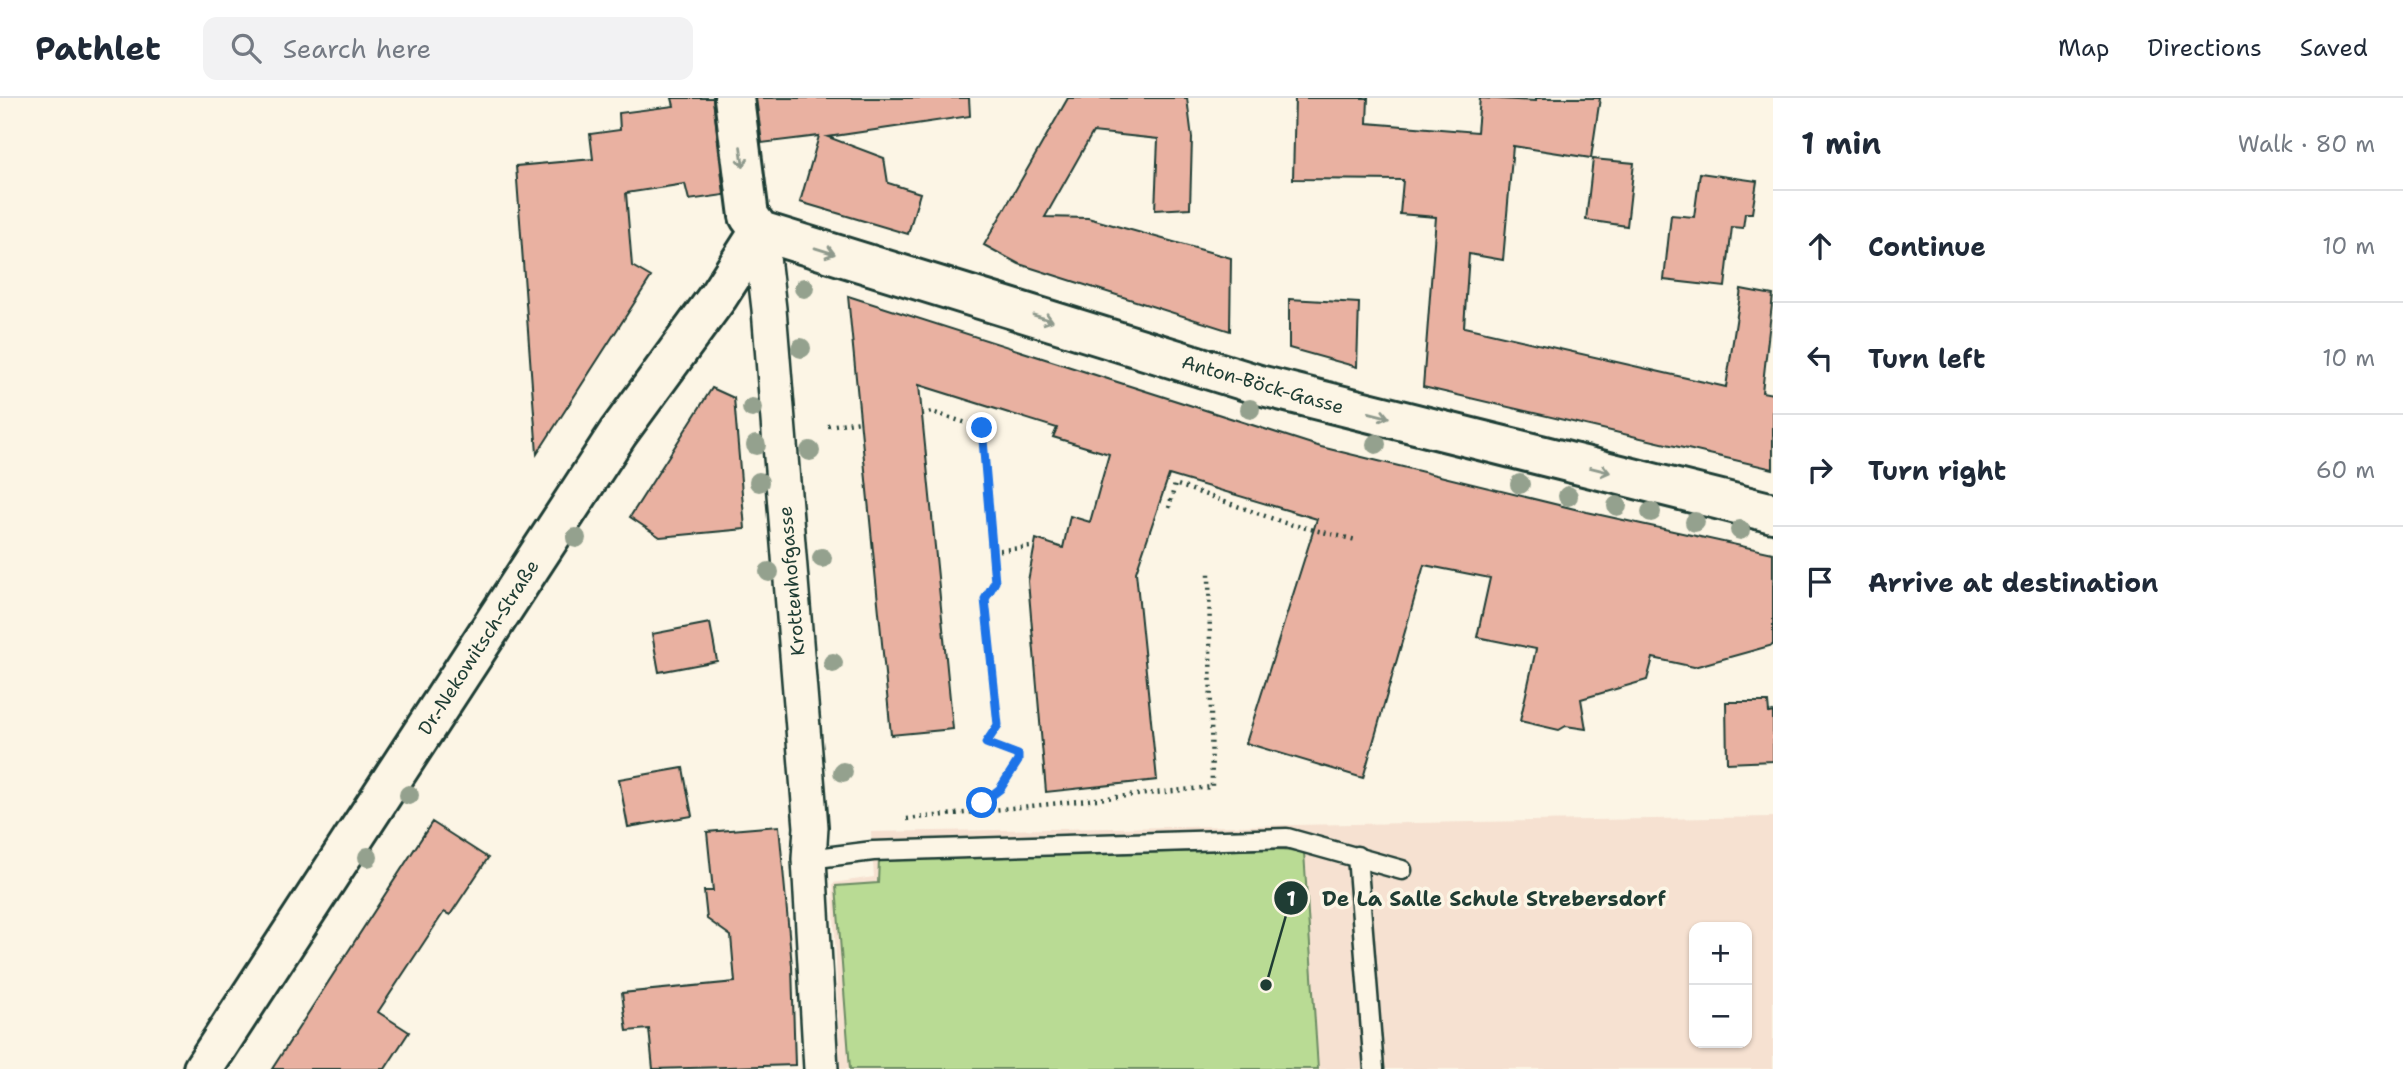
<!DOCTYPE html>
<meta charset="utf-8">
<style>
:root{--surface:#fff;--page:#f2f2f3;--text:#1f2937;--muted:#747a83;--line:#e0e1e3}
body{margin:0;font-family:"Shantell Sans",sans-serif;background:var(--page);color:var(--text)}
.controls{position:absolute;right:21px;bottom:21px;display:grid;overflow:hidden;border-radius:14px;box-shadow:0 2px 5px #0004}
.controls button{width:63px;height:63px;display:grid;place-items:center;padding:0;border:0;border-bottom:2px solid var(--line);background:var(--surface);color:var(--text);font:35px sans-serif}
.stop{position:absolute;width:21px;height:21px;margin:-16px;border:5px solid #1a73e8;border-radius:50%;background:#fff}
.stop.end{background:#1a73e8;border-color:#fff;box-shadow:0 2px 7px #0008}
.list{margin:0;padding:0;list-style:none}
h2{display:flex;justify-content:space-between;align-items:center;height:91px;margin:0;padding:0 28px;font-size:30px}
h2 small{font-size:23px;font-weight:400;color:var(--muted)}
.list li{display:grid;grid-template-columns:46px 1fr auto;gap:21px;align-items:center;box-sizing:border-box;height:112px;padding:0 28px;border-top:2px solid var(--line)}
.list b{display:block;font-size:26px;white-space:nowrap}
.list em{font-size:23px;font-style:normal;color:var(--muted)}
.icon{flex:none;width:38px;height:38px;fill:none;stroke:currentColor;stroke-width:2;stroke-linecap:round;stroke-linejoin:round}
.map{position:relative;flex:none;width:1773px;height:971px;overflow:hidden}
header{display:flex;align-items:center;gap:42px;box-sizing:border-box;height:98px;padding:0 35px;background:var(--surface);border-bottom:2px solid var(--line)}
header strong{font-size:33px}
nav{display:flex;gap:38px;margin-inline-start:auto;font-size:24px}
.search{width:490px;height:63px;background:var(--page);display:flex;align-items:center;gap:18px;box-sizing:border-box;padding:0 24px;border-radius:14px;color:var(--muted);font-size:26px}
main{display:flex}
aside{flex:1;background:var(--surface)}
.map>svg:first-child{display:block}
.built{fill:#f6e1d1;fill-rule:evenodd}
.green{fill:#b9db94;stroke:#6c8c64;stroke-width:2}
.building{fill:#e9b1a1;stroke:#1f3d34;stroke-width:2}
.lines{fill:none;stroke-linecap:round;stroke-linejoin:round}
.lane-casing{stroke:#1f3d34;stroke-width:23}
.street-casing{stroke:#1f3d34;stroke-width:38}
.secondary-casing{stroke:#1f3d34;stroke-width:44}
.path{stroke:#1f3d34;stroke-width:4.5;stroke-dasharray:2 5;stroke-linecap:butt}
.lane{stroke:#fcf5e5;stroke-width:18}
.street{stroke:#fcf5e5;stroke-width:33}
.secondary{stroke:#fcf5e5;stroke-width:38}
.tree{fill:#94a18e}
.oneway{stroke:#8e998c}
.route{stroke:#1a73e8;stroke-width:9}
.labels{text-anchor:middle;stroke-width:7;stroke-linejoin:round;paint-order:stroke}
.street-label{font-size:19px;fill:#1f3d34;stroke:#fcf5e5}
.leader{fill:none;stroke:#1f3d34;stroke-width:2.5}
.callout-dot{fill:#1f3d34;stroke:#fcf5e5;stroke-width:2.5}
.mark-label{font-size:21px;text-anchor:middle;font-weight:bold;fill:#fff}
.callout-label{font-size:21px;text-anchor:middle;font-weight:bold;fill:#1f3d34;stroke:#fcf5e5;stroke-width:7;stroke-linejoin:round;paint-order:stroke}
</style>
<header>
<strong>Pathlet</strong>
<div class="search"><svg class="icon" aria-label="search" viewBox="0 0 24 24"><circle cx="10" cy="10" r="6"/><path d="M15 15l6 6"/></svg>Search here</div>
<nav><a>Map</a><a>Directions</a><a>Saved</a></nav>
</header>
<main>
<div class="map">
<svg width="1773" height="971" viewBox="0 0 1773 971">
<rect width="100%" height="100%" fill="#fcf5e5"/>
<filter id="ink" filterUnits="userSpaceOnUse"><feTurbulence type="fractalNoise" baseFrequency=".0143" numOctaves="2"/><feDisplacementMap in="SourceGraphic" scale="14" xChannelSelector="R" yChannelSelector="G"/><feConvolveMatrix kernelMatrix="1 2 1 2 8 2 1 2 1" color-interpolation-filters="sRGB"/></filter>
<g filter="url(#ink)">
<path class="built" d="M 1773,719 L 1773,971 L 840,971 L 833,785 L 874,779 L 871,734 ZM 1694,829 L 1747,829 L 1747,945 L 1694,945 Z"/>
<path class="green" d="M 1282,751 L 1304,754 L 1318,971 L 850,971 L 836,788 L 878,785 L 879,762 Z"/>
<path class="building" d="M 672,0 L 713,0 L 724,97 L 689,102 L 685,86 L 626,95 L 632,168 L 651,179 L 537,356 L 516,68 L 593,61 L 590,36 L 620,32 L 619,15 L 674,8 Z
M 756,0 L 969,0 L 970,18 L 828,39 L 884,60 L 888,85 L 920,95 L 908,136 L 800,104 L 819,38 L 762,45 Z
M 1068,0 L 1187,0 L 1192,40 L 1190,110 L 1155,112 L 1158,41 L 1093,34 L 1045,119 L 1088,120 L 1231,160 L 1230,233 L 1019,166 L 984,147 Z
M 1295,0 L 1368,0 L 1367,25 L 1477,34 L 1480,0 L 1536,3 L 1536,0 L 1600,0 L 1591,60 L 1513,48 L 1503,162 L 1469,156 L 1464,229 L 1726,289 L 1741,191 L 1773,197 L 1762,294 L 1773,296 L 1773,371 L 1423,289 L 1436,119 L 1400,116 L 1403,82 L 1293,81 Z
M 1593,61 L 1634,65 L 1627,128 L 1586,122 Z
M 1700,75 L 1757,83 L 1752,115 L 1745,115 L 1743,130 L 1732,129 L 1725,189 L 1664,182 L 1671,117 L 1694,119 Z
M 848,198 L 1321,349 L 1587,414 L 1773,455 L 1773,547 L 1694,569 L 1653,560 L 1647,582 L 1581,601 L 1586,631 L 1566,628 L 1559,632 L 1520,623 L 1536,551 L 1477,539 L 1490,480 L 1424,467 L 1363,680 L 1246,645 L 1317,421 L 1169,377 L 1136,474 L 1157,682 L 1046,694 L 1028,483 L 1036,441 L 1063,450 L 1070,418 L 1090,424 L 1109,356 L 1053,339 L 1057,330 L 919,287 L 953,631 L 891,637 Z
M 1289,201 L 1359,205 L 1357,269 L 1289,250 Z
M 712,290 L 734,300 L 745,431 L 660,439 L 630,419 Z
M 710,525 L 717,563 L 659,574 L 652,536 Z
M 1726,604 L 1768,604 L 1769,615 L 1773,614 L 1773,663 L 1727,665 Z
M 683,670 L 692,718 L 628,729 L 619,681 Z
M 432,724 L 488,760 L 450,817 L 444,814 L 378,914 L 409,934 L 385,971 L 272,971 Z
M 779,728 L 792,868 L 795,967 L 653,971 L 649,931 L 627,933 L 622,895 L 735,884 L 731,838 L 707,821 L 704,793 L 713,793 L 707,734 Z"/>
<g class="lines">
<defs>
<path id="lane" d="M 1357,758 L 1374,971
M 809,761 L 873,753 L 1287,740 L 1402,772"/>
<path id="street" d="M 760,133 L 769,211 L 811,729 L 809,761 L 821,971"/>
<path id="secondary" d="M 734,0 L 749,118 L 760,133
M 760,133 L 1259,287 L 1773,415
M 203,971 L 618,335 L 719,197 L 760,133"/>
</defs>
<use href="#lane" class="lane-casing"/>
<use href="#street" class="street-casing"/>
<use href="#secondary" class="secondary-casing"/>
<path class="path" d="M 922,316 L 932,314 L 982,330 L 995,484 L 985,501 L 998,627 L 986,645 L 1018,657 L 1018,663 L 1000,691 L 970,713
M 828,328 L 860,323
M 1169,410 L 1175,386 L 1285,425 L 1356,442
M 993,453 L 1031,449
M 907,721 L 1212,689 L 1209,475"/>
<use href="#lane" class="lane"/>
<use href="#street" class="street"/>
<use href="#secondary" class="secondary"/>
</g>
<g class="tree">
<circle cx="804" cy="190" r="10"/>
<circle cx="801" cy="250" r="10"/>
<circle cx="752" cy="310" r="10"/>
<circle cx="1250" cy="311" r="10"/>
<circle cx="1376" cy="346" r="10"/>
<circle cx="756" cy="347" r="10"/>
<circle cx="810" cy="353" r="10"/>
<circle cx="759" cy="384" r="10"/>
<circle cx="1520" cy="386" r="10"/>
<circle cx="1568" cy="398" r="10"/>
<circle cx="1617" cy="408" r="10"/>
<circle cx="1651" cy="414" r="10"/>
<circle cx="1695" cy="424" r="10"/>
<circle cx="1740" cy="432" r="10"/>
<circle cx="576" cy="440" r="10"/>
<circle cx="822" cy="460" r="10"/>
<circle cx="769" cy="474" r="10"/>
<circle cx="833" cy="565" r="10"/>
<circle cx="843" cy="674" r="10"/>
<circle cx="409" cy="697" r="10"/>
<circle cx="368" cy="759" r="10"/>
</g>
<defs><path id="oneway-shaft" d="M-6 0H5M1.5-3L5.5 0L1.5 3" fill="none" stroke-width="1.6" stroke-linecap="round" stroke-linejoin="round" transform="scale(1.75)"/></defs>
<g class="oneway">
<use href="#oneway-shaft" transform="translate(742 59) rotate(82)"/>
<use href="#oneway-shaft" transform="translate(825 153) rotate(17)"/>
<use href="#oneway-shaft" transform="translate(1043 220) rotate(17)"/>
<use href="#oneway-shaft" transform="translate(1379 317) rotate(14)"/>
<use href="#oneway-shaft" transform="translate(1600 372) rotate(14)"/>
</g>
</g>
<g class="lines" filter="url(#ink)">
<path class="route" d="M 982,705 L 1000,691 L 1018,663 L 1018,657 L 986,645 L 998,627 L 985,501 L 995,484 L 982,330"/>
</g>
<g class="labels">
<g class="street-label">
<text transform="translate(1263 286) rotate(16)" y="7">Anton-Böck-Gasse</text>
<text transform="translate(791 483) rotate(-95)" y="7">Krottenhofgasse</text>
<text transform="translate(478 549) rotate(-57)" y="7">Dr.-Nekowitsch-Straße</text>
</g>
</g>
<path class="leader" d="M1266 887L1291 800"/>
<g class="callout-dot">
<circle cx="1266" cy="887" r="7"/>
<circle cx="1291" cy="800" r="18"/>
</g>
<g class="mark-label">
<text x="1291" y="808">1</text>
</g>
<g class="callout-label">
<text x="1494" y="808">De La Salle Schule Strebersdorf</text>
</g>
</svg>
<div class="controls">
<button>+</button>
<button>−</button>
</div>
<div class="stop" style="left:982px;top:705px"></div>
<div class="stop end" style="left:982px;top:330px"></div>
</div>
<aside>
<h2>1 min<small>Walk · 80 m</small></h2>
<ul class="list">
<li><svg class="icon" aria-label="ahead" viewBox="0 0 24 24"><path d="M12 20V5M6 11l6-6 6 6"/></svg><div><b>Continue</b></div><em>10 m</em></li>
<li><svg class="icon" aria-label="left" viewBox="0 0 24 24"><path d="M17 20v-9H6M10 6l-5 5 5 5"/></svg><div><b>Turn left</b></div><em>10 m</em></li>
<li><svg class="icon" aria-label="right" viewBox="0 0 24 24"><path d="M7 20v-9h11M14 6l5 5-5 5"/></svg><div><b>Turn right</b></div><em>60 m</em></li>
<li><svg class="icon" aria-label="arrive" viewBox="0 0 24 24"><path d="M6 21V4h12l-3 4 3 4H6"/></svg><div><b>Arrive at destination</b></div></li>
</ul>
</aside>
</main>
